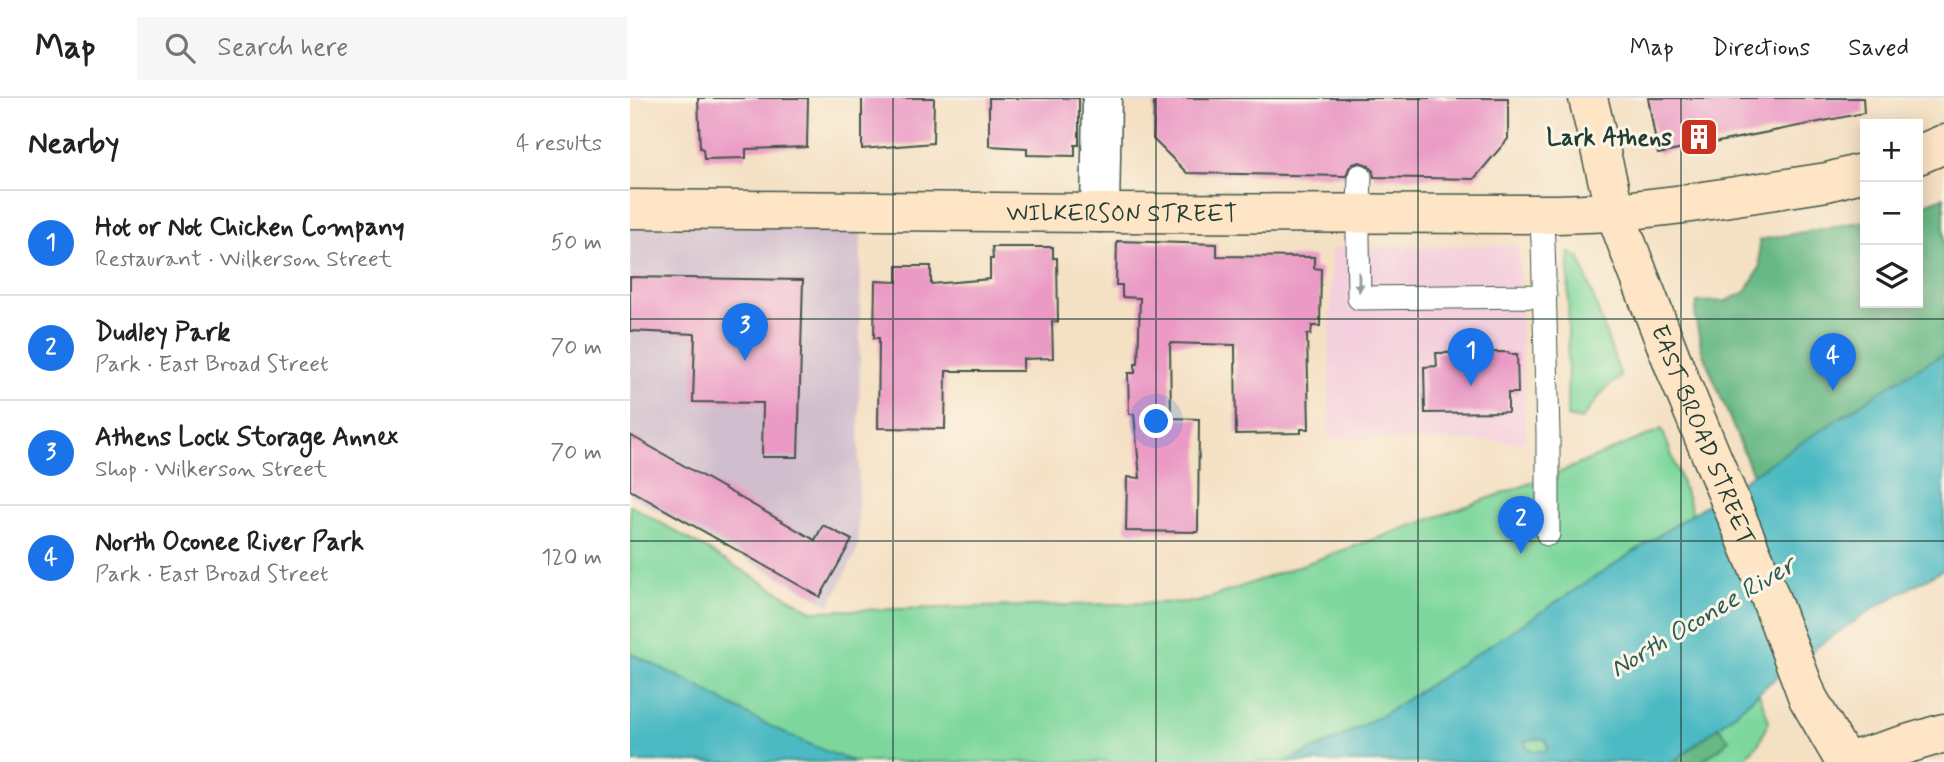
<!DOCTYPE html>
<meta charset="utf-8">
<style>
:root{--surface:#fff;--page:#f6f6f6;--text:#222;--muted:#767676;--line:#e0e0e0;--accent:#1a73e8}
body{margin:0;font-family:Mynerve,sans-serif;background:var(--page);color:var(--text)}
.controls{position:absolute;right:21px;top:21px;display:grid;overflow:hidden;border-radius:0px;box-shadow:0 4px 18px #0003}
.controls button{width:63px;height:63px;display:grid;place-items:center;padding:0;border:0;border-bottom:2px solid var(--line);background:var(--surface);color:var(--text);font:35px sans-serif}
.you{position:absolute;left:527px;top:324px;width:24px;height:24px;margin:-18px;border:5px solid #fff;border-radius:50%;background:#1a73e8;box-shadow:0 0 0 10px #1a73e833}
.badge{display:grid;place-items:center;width:46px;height:46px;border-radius:50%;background:var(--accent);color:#fff;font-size:23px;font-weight:700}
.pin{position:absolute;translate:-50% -58px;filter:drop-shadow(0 2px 4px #0008)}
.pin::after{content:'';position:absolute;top:37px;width:24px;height:21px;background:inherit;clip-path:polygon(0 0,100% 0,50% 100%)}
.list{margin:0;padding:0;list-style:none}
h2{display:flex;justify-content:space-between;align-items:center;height:91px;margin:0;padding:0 28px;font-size:30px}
h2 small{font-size:23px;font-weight:400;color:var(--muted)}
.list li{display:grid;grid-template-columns:46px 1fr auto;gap:21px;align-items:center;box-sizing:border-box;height:105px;padding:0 28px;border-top:2px solid var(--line)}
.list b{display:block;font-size:26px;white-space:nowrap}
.list p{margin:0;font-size:23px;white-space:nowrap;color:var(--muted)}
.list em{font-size:23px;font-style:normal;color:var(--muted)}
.icon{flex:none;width:38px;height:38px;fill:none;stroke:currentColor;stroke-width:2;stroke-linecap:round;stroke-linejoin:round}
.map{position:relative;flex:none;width:1314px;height:664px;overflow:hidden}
header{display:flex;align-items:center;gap:42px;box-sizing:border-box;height:98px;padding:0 35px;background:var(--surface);border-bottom:2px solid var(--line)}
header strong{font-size:33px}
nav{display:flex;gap:38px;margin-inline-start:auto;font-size:24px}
.search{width:490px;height:63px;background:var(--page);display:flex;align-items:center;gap:18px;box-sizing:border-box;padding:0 24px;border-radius:0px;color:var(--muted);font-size:26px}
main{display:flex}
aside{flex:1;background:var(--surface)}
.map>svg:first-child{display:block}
.built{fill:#f4cfdd}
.industrial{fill:#d0bdcd}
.green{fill:#7dd79d;stroke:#4e8a68;stroke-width:2}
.forest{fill:#66b884;stroke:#427a5c;stroke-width:2}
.water{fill:#4cbac3;stroke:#367c7c;stroke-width:2;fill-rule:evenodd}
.building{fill:#ea9ac5}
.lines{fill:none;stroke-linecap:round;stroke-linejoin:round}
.lane-casing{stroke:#3f5549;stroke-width:25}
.street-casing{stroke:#3f5549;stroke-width:41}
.secondary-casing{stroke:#3f5549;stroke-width:41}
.lane{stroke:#fff;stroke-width:23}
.street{stroke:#fff;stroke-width:38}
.secondary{stroke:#fde5c5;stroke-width:38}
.oneway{fill:#8f9e9a}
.grid{fill:none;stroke:#1f3d34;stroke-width:2;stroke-opacity:0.55}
.labels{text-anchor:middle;stroke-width:6;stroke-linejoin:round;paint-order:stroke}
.poi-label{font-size:24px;font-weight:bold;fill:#1f3d34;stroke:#fcf5e5;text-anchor:end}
.street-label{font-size:24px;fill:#1f3d34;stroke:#fcf5e5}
.water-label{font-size:26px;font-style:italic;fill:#2a5c58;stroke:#fcf5e5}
</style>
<header>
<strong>Map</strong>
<div class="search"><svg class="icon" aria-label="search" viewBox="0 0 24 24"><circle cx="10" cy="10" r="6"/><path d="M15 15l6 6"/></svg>Search here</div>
<nav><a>Map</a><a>Directions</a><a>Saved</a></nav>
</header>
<main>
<aside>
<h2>Nearby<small>4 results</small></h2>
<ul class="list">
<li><span class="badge">1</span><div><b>Hot or Not Chicken Company</b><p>Restaurant · Wilkerson Street</p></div><em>50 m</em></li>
<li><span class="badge">2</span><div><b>Dudley Park</b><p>Park · East Broad Street</p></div><em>70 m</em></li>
<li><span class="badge">3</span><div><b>Athens Lock Storage Annex</b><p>Shop · Wilkerson Street</p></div><em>70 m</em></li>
<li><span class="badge">4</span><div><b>North Oconee River Park</b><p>Park · East Broad Street</p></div><em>120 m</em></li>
</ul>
</aside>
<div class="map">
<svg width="1314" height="664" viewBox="0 0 1314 664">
<rect width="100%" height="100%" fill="#fcf5e5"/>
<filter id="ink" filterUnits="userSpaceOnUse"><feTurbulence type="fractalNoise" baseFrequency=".0143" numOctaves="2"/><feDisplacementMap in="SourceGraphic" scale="14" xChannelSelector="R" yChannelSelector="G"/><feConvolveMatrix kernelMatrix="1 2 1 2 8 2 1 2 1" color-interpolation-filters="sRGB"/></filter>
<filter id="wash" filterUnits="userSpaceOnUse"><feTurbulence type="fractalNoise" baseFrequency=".00686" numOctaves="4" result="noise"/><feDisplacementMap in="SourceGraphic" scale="28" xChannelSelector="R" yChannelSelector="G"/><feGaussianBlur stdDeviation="1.57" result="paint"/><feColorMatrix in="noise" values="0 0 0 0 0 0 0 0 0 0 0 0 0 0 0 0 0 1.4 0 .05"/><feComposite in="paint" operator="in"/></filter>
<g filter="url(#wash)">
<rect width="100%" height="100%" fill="#f4e0c3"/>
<path class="built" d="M 888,147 L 896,344 L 698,340 L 702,149 Z"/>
<path class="industrial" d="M 231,127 L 228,450 L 200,507 L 0,397 L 0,128 Z"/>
<path class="green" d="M 939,154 L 950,161 L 991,279 L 976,290 L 951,322 L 937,319 Z
M 1032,331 L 1139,623 L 1129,645 L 1111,664 L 0,664 L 0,407 L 182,513 L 568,504 L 921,378 Z"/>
<path class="forest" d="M 1314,99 L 1314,256 L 1271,280 L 1123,377 L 1072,253 L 1065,218 L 1067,204 L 1096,203 L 1116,194 L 1130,169 L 1129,142 L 1235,123 L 1235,205 L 1288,205 L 1288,108 Z
M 1088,629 L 1099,641 L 1092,649 L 1070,664 L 1043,664 Z"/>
<path class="water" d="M 1314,256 L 1314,471 L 1246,509 L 1198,541 L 1151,575 L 1107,614 L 1043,664 L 655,664 L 703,643 L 754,616 L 1271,280 ZM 906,641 L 915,641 L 918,648 L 916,653 C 905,653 897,655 894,643 Z
M 0,555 C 26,568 53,579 78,594 C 125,622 173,646 225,664 L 0,664 Z"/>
<g id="blocks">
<path class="building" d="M 68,0 L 178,0 L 177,49 L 116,51 L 116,60 L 74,61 L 73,51 L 70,50 Z
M 232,0 L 304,0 L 303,45 L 232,51 Z
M 359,0 L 449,0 L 449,47 L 445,47 L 445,58 L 397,57 L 397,50 L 359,48 Z
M 524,0 L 878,0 L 878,41 L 844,81 L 744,79 L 743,72 L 738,67 L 730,64 L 723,66 L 719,70 L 716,78 L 557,75 L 523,41 Z
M 1018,0 L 1233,0 L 1234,15 L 1028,56 Z
M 487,143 L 587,146 L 587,158 L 684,159 L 684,170 L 691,171 L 690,228 L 682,228 L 681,236 L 677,236 L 679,331 L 671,331 L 671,335 L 606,336 L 605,247 L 540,245 L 541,320 L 569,321 L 568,434 L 496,433 L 497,379 L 510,380 L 504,316 L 499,316 L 498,275 L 505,275 L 505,266 L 508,266 L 510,200 L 492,199 L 492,187 L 486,187 Z
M 362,149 L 423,149 L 423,160 L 427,160 L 428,224 L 422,223 L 423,260 L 393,261 L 393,273 L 316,273 L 315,331 L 248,330 L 249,240 L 244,240 L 245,183 L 267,184 L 267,168 L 301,168 L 301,186 L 360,181 L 360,161 L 363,161 Z
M 0,179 L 173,182 L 168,359 L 132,359 L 133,305 L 63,304 L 65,236 L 0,233 Z
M 878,254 L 879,256 L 887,256 L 888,295 L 878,295 L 878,314 L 795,315 L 794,269 L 807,268 L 806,255 Z
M 0,337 L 185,442 L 193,427 L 222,442 L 190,499 L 0,392 Z"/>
</g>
</g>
<g filter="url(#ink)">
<use href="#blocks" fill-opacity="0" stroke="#3f5549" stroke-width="2"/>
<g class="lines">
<defs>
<path id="lane" d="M 730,78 L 728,138 L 729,200 L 915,198
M 911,117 L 913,143 L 918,336 L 918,436"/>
<path id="street" d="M 470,115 L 472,0"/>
<g id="secondary">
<path id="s1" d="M 958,0 L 985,114 L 1000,154 L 1045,270 L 1138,494 L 1178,600 L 1215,664"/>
<path d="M 1288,57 L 1314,46"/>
<path id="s2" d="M 0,111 L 470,115 L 927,116 L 985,114 L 1054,106 L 1197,84 L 1235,74"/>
<path d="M 1217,664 L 1314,635"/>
</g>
</defs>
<use href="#lane" class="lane-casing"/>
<use href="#street" class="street-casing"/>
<use href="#secondary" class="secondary-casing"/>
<use href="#lane" class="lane"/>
<use href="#street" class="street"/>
<use href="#secondary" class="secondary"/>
</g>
<defs><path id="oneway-solid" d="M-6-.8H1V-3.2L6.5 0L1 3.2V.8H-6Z" transform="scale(1.75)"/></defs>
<use class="oneway" href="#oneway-solid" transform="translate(729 184) rotate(89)"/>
</g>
<path class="grid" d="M 263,0 L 263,664M 526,0 L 526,664M 788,0 L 788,664M 1051,0 L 1051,664M 0,221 L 1314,221M 0,443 L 1314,443"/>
<defs>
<symbol id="building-square" viewBox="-11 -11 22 22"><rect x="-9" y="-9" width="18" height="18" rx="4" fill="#c8321e" stroke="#fcf5e5"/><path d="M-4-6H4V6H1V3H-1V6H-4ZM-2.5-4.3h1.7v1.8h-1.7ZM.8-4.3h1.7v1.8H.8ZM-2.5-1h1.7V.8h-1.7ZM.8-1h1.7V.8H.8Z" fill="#fff"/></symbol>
</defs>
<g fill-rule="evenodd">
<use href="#building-square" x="1047" y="17" width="44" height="44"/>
</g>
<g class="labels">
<g class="poi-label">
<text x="1042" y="47">Lark Athens</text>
</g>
<g class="street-label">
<text dy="8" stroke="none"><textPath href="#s2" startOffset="492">WILKERSON STREET</textPath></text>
<text dy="8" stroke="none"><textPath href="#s1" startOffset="357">EAST BROAD STREET</textPath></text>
</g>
<g class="water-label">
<text transform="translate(1072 518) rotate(-31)" y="9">North Oconee River</text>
</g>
</g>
</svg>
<div class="controls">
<button>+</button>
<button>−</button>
<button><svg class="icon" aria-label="layers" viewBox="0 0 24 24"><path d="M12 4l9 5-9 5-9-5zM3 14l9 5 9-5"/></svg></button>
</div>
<div class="you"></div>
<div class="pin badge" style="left:841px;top:288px">1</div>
<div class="pin badge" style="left:891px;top:456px">2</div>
<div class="pin badge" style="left:115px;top:263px">3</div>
<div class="pin badge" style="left:1203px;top:293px">4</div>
</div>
</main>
